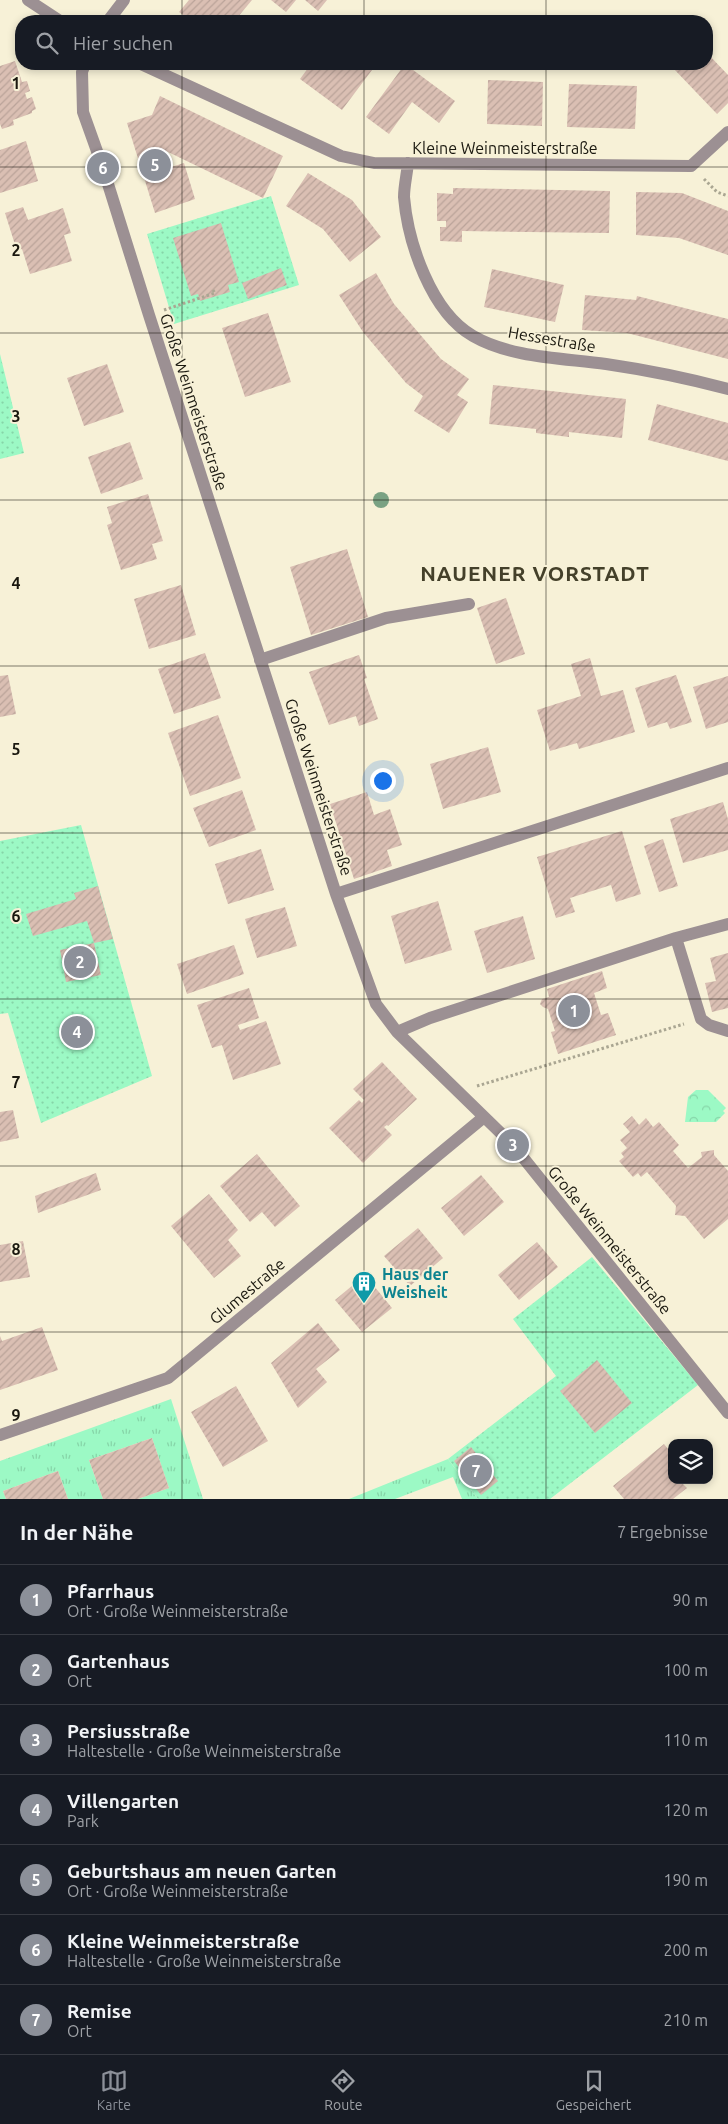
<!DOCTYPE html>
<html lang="de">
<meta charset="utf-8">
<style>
:root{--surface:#171b24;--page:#242831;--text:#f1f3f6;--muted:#9ea1a6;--line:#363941;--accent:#8c9099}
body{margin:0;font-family:Ubuntu,sans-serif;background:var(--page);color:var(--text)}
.controls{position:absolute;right:15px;bottom:15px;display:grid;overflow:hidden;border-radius:10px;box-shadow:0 2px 8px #0003}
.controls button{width:45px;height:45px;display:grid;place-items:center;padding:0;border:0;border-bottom:1px solid var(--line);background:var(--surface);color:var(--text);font:25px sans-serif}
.you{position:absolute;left:382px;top:780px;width:18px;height:18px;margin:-12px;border:4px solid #fff;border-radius:50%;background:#1a73e8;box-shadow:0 0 0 8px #1a73e833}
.badge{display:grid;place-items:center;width:32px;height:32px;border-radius:50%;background:var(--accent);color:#fff;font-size:16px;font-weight:700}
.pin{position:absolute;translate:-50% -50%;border:2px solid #fff;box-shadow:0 1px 5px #0006}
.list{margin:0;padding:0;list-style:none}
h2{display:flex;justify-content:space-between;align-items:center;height:65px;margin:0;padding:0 20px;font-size:21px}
h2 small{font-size:16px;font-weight:400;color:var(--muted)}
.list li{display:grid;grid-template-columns:32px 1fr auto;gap:15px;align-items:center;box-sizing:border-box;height:70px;padding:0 20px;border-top:1px solid var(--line)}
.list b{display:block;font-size:19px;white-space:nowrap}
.list p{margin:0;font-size:16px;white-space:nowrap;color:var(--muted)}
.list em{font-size:16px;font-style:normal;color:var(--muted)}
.icon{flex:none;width:28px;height:28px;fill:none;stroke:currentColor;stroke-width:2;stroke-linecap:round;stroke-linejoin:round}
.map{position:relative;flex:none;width:728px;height:1499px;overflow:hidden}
.search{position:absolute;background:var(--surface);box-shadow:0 2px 8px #0003;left:15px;right:15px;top:15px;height:55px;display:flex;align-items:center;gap:12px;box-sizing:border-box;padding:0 18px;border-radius:20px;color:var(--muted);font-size:19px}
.sheet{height:555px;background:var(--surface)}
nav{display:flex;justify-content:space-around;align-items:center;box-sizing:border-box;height:70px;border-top:1px solid var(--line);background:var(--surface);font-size:14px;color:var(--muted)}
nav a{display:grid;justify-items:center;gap:2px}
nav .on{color:var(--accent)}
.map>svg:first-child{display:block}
.grass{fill:url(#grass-tufts)}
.park{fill:url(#park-crowns)}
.garden{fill:url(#garden-dots)}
.building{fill:url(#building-hatch)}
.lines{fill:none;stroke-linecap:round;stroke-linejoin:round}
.path{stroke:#aaa692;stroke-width:3;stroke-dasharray:2.5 2.5;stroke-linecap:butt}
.minor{stroke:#9c9093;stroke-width:12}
.tree{fill:#7aa283}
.grid{fill:none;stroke:#1a180f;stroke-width:1;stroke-opacity:0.55}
.labels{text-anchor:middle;stroke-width:4;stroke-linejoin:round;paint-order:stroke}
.street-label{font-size:16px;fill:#1a180f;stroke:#f7f1d7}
.culture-label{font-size:16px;font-weight:bold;fill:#0d838f;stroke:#f7f1d7;text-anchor:start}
.district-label{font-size:21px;font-weight:bold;letter-spacing:1px;fill:#44402a;stroke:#f7f1d7}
.grid-label{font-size:16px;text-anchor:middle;font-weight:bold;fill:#1a180f;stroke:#f7f1d7;stroke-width:4;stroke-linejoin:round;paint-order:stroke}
</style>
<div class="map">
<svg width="728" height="1499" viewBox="0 0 728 1499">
<defs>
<pattern id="grass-tufts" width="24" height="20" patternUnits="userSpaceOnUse" patternTransform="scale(1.25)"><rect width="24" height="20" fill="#9cf9c5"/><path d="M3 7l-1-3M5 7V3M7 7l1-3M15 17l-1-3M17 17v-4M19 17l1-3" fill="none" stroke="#86d5a8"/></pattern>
<pattern id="park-crowns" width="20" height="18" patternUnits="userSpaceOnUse" patternTransform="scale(1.25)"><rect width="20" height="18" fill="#9cf9c5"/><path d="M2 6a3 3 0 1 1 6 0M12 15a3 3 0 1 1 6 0" fill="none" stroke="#86d5a8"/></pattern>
<pattern id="garden-dots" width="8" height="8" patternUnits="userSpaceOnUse" patternTransform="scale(1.25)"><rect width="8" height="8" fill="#9cf9c5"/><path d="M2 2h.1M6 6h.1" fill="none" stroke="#86d5a8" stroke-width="1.8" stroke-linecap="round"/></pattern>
<pattern id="building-hatch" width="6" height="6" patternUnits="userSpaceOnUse" patternTransform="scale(1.25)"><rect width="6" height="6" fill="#dabfb3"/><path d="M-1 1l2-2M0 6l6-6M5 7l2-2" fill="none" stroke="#baa399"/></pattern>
</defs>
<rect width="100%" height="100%" fill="#f7f1d7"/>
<path class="grass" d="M 171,1399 L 203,1499 L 138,1499 L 169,1488 L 152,1438 L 89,1460 L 103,1499 L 68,1499 L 58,1471 L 3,1491 L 6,1499 L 0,1499 L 0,1461 Z
M 448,1459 L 478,1499 L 462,1499 L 453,1477 L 395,1499 L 349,1499 Z"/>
<path class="park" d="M 696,1090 L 708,1090 L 726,1108 L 723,1111 L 725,1113 L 716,1122 L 685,1122 L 688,1097 Z"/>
<path class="garden" d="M 271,196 L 299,285 L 174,324 L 147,234 Z
M 0,354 L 24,453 L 0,459 Z
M 81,825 L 152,1076 L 41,1123 L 8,1013 L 0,1014 L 0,841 Z
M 592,1257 L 698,1385 L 550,1499 L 478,1499 L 448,1459 L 556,1376 L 513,1319 Z"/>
<path class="building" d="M 189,0 L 252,0 L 237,18 L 239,19 L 237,21 L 187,21 L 189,19 L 179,12 Z
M 271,0 L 296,0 L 286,12 Z
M 305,0 L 327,0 L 318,11 Z
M 707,53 L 728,75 L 728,103 L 717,114 L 673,68 L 678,64 L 707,64 Z
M 15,61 L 22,82 L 27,81 L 30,91 L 25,93 L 27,99 L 32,97 L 36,109 L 32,111 L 32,113 L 13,120 L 14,125 L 2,129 L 0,124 L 0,66 Z
M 311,64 L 364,64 L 372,70 L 342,110 L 300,79 Z
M 405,64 L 455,101 L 439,123 L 412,102 L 389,134 L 366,117 Z
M 488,80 L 543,82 L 542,126 L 487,124 Z
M 569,84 L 637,86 L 635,129 L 567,127 Z
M 160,96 L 283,156 L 263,198 L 166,151 L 171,167 L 184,163 L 195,199 L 155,213 L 127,123 L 152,115 Z
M 26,141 L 38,181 L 0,193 L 0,150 Z
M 308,173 L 352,200 L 381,237 L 350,262 L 323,229 L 286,206 Z
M 453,188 L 610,191 L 609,233 L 462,231 L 462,242 L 440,241 L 440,227 L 446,227 L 446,221 L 437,221 L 437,193 L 453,194 Z
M 636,192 L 682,193 L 728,211 L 728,255 L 679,238 L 636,235 Z
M 23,207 L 28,220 L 63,208 L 71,233 L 64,235 L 72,261 L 30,274 L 22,249 L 17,251 L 5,213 Z
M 221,223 L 239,282 L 228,285 L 230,292 L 200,301 L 198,294 L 191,296 L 173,238 Z
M 281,268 L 287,285 L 248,299 L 242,283 Z
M 492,269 L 564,285 L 555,322 L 484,307 Z
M 376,273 L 394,304 L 441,359 L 469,379 L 457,395 L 468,402 L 449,433 L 414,411 L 423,396 L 406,383 L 363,332 L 339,295 Z
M 585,295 L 636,300 L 637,296 L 728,319 L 728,359 L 627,333 L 582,330 Z
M 268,313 L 291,382 L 245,397 L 222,328 Z
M 107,364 L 124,412 L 84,426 L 67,378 Z
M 493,385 L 626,399 L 622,438 L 569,432 L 569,437 L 536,433 L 536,429 L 489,424 Z
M 657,404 L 728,423 L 728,461 L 648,440 Z
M 130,442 L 143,479 L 101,494 L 88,457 Z
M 148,494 L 163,541 L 152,544 L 157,559 L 121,570 L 107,525 L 112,523 L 107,507 Z
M 347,549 L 368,617 L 311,635 L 290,567 Z
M 181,585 L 196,635 L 149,649 L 134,599 Z
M 506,598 L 525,654 L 496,664 L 477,608 Z
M 205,653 L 221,698 L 174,714 L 158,669 Z
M 359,655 L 367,678 L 364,679 L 378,719 L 359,726 L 356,716 L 329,725 L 309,672 Z
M 590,658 L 601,696 L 623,690 L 635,732 L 579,749 L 577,743 L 550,751 L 537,710 L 581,696 L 571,664 Z
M 8,675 L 16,714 L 0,717 L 0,676 Z
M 676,675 L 692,722 L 670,729 L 667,722 L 648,728 L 635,688 Z
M 728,676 L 728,722 L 706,729 L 693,687 Z
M 218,715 L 241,778 L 190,796 L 168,733 Z
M 488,747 L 501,792 L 443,809 L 430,764 Z
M 242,790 L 256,830 L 209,847 L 193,808 Z
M 367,792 L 374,815 L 390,809 L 402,845 L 387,850 L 392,866 L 354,879 L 330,804 Z
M 723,802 L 728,819 L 728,850 L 683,863 L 670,819 Z
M 622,831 L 641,894 L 616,902 L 611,885 L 570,898 L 575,912 L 556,918 L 537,857 Z
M 663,839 L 678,886 L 659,892 L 644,846 Z
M 261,849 L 274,890 L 228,904 L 215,864 Z
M 98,886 L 113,939 L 94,943 L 87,921 L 33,936 L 26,914 L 76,899 L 74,893 Z
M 438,901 L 452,950 L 405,964 L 391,916 Z
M 285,907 L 297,946 L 257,958 L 245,919 Z
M 523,916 L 535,959 L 487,973 L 474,931 Z
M 94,943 L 101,975 L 66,982 L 60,950 Z
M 234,945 L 244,974 L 187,994 L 177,964 Z
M 728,953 L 728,1008 L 712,1012 L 705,983 L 716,981 L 710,958 Z
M 602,971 L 607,988 L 594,993 L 601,1015 L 608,1013 L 616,1035 L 558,1054 L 551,1032 L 555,1031 L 548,1009 L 543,1007 L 540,1004 L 542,999 L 549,997 L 547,989 Z
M 249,988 L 259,1018 L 238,1025 L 240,1030 L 266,1021 L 281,1064 L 233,1080 L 222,1045 L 212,1048 L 197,1005 Z
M 382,1062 L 417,1099 L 388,1126 L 387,1125 L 384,1127 L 392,1135 L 363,1163 L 329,1128 L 359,1100 L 362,1103 L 364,1100 L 353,1089 Z
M 13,1110 L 19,1138 L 0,1142 L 0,1112 Z
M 632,1116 L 639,1125 L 646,1118 L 653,1127 L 659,1122 L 679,1145 L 673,1151 L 688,1168 L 702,1157 L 701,1152 L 714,1150 L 714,1155 L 728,1171 L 728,1219 L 704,1239 L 685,1216 L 675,1215 L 676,1206 L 647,1172 L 641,1177 L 638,1173 L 633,1177 L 619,1161 L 624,1157 L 621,1153 L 627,1148 L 620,1140 L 630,1132 L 623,1124 Z
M 257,1154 L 300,1206 L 275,1227 L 262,1212 L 250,1222 L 220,1186 Z
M 96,1173 L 101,1190 L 38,1213 L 35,1196 Z
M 481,1175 L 504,1202 L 464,1236 L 441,1208 Z
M 209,1194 L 238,1230 L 228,1240 L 241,1256 L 214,1278 L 171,1226 Z
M 418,1228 L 443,1258 L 410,1286 L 384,1256 Z
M 23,1241 L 30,1277 L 0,1282 L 0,1245 Z
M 537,1242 L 558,1267 L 519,1300 L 498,1275 Z
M 365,1275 L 392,1308 L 362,1332 L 335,1300 Z
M 318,1323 L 340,1350 L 316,1369 L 327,1382 L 298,1408 L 271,1363 Z
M 42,1327 L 58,1370 L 0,1390 L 0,1336 L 2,1341 Z
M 597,1360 L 632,1403 L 595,1433 L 560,1391 Z
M 236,1386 L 268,1441 L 223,1467 L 191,1412 Z
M 152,1438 L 169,1488 L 138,1499 L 103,1499 L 89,1460 Z
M 664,1444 L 672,1454 L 672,1480 L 685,1480 L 682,1483 L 687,1488 L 673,1499 L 624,1499 L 613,1486 Z
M 471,1447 L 498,1481 L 481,1495 L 454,1461 Z
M 58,1471 L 68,1499 L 6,1499 L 3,1491 Z"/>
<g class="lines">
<path class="path" d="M 704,179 L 717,192 L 728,196
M 164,310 L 215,293 L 213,290
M 477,1086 L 684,1024"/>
<path class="minor" d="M 28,0 L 60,21
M 108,21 L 124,0
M 85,64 L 82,72 L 83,112 L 103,168 L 149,315 L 336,894 L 376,1004 L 397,1032 L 513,1145 L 728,1413
M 141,64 L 341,156 L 374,163 L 691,166 L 728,132
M 408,163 C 407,174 404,186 404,197 C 408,243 431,312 473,336 C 511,358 563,358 606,364 C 647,370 687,378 728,389
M 260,660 L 386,618 L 469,604
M 336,894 L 728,768
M 676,938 L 701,1019 L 709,1025 L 728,1031
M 397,1032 L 430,1018 L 676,938 L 728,924
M 0,1435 L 168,1378 L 484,1117"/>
</g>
<circle class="tree" cx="381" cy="500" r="8"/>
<path class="grid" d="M 182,0 L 182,21M 364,0 L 364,21M 546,0 L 546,21M 182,64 L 182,1499M 364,64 L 364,1499M 546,64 L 546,1499M 0,167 L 728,167M 0,333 L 728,333M 0,500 L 728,500M 0,666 L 728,666M 0,833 L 728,833M 0,999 L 728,999M 0,1166 L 728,1166M 0,1332 L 728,1332"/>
<defs>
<symbol id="building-pin" viewBox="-11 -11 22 30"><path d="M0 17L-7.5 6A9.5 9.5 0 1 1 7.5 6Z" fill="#0f9aa8" stroke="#f7f1d7"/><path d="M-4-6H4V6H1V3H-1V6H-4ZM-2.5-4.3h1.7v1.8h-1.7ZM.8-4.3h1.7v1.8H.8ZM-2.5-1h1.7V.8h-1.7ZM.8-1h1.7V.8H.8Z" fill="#fff"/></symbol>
</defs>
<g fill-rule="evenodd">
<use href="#building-pin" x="350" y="1269" width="28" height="38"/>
</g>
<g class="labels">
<g class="street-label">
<text x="505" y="154">Kleine Weinmeisterstraße</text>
<text transform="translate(552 339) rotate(10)" y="6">Hessestraße</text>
<text transform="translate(194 402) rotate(72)" y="6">Große Weinmeisterstraße</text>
<text transform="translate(319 787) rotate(72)" y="6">Große Weinmeisterstraße</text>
<text transform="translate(610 1240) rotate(51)" y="6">Große Weinmeisterstraße</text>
<text transform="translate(247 1291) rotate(-40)" y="6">Glumestraße</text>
</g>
<g class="culture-label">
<text x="382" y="1280">Haus der<tspan x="382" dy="18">Weisheit</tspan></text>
</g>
<g class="district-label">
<text x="535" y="581">NAUENER VORSTADT</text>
</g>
</g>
<g class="grid-label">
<text x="16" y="89">1</text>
<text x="16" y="256">2</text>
<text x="16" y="422">3</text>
<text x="16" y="589">4</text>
<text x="16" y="755">5</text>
<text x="16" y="922">6</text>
<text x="16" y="1088">7</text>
<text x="16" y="1255">8</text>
<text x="16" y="1421">9</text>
</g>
</svg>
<div class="controls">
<button><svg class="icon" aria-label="layers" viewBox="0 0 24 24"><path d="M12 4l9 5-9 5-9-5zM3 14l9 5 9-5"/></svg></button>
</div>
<div class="you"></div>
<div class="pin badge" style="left:574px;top:1011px">1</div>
<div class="pin badge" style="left:80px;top:962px">2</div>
<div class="pin badge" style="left:513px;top:1145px">3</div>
<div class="pin badge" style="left:77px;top:1032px">4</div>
<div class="pin badge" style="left:155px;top:165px">5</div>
<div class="pin badge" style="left:103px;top:168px">6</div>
<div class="pin badge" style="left:476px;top:1471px">7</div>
<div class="search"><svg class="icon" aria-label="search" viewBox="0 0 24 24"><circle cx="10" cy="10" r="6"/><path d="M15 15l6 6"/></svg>Hier suchen</div>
</div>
<section class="sheet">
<h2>In der Nähe<small>7 Ergebnisse</small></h2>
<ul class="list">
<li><span class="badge">1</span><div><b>Pfarrhaus</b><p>Ort · Große Weinmeisterstraße</p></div><em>90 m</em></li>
<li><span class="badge">2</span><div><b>Gartenhaus</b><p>Ort</p></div><em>100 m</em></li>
<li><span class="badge">3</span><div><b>Persiusstraße</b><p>Haltestelle · Große Weinmeisterstraße</p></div><em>110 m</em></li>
<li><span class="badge">4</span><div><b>Villengarten</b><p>Park</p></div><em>120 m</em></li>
<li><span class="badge">5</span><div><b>Geburtshaus am neuen Garten</b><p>Ort · Große Weinmeisterstraße</p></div><em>190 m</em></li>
<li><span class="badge">6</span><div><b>Kleine Weinmeisterstraße</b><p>Haltestelle · Große Weinmeisterstraße</p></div><em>200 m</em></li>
<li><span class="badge">7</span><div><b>Remise</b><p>Ort</p></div><em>210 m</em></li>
</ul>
</section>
<nav>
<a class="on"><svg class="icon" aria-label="map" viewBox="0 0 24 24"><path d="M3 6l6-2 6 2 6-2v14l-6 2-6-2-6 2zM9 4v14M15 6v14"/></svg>Karte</a>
<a><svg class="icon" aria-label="directions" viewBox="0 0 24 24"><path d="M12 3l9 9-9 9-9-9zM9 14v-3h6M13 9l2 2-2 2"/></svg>Route</a>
<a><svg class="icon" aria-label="saved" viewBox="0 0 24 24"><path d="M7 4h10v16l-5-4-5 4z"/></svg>Gespeichert</a>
</nav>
